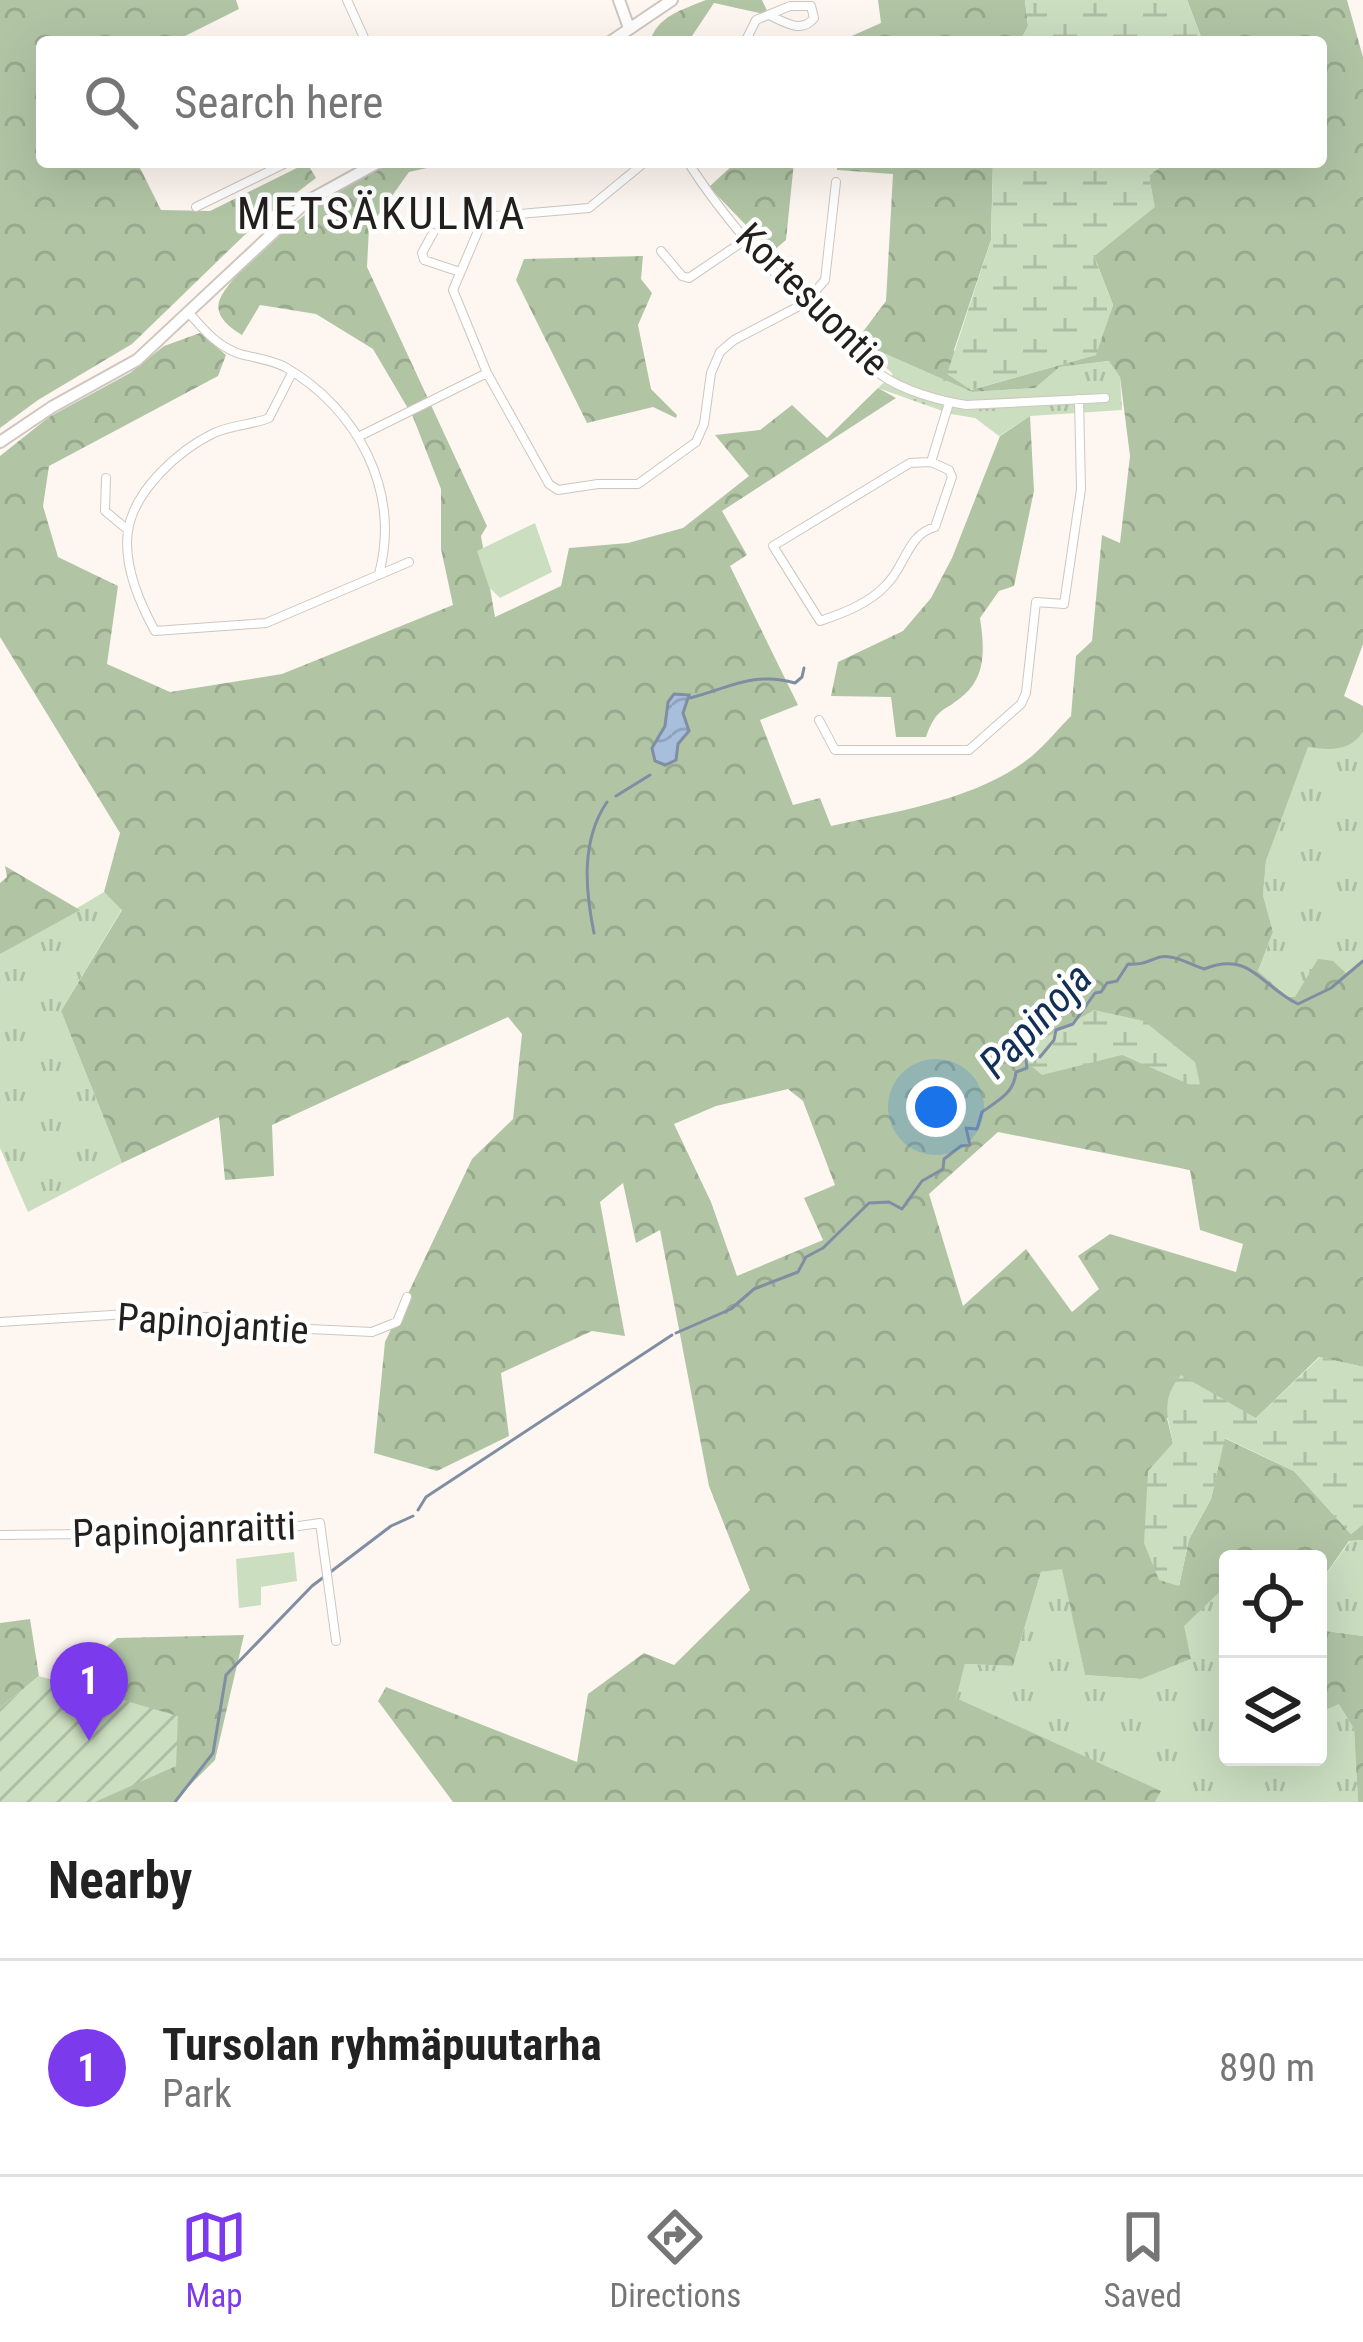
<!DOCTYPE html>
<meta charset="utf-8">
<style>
:root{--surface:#fff;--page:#f2f2f2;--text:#222;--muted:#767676;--line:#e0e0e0;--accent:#7c3aed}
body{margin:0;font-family:"Roboto Condensed",sans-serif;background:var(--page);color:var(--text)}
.controls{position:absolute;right:36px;bottom:36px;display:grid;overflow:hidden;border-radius:12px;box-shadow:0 12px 48px #0002}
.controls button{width:108px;height:108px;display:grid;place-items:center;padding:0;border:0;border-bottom:3px solid var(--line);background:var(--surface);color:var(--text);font:60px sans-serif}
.you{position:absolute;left:936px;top:1107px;width:42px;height:42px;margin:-30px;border:9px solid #fff;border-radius:50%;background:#1a73e8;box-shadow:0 0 0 18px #1a73e833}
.badge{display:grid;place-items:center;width:78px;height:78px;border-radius:50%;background:var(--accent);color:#fff;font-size:39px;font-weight:700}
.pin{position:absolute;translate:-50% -99px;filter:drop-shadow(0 3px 6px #0008)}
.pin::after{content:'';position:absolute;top:63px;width:42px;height:36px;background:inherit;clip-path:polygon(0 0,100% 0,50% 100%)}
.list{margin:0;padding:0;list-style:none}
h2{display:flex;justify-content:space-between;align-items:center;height:156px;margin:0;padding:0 48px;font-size:51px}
h2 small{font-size:39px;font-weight:400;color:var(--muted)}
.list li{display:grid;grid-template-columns:78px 1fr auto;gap:36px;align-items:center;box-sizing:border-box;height:216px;padding:0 48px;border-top:3px solid var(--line)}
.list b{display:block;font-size:45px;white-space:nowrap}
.list p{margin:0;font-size:39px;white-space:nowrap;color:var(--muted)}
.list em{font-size:39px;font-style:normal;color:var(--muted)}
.icon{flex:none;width:66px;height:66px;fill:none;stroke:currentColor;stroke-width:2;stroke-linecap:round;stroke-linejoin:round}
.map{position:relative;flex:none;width:1363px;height:1802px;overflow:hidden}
.search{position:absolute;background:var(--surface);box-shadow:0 12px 48px #0002;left:36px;right:36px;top:36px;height:132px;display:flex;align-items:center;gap:30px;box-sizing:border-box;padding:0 42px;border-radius:12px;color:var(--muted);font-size:45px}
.sheet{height:372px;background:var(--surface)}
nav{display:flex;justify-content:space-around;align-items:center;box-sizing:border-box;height:168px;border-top:3px solid var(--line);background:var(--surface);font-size:33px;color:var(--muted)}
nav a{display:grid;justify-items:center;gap:6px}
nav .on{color:var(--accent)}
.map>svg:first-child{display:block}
.grass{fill:url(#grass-tufts)}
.forest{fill:url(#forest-crowns);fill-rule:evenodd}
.wetland{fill:url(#wetland-marsh)}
.park{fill:#cbdec0}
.garden{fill:url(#garden-furrows)}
.water{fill:url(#water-waves);stroke:#808ea3;stroke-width:3}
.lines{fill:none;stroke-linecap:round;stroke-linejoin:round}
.stream{stroke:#808ea3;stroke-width:3}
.minor-casing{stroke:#cec6bf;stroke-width:10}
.secondary-casing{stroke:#cec6bf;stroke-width:14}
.minor{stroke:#fff;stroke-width:8}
.secondary{stroke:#fff;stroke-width:10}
.labels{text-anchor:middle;stroke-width:9;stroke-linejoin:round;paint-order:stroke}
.street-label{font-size:39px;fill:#221f1c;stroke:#fff}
.water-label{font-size:42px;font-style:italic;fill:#122f57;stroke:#fff}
.quarter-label{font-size:45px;letter-spacing:3px;fill:#221f1c;stroke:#fff}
</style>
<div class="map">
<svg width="1363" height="1802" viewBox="0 0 1363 1802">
<defs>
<pattern id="grass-tufts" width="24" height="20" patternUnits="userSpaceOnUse" patternTransform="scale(3)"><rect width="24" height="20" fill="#cbdec0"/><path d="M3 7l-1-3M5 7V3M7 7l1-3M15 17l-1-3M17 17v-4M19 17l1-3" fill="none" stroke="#aebea4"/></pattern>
<pattern id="forest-crowns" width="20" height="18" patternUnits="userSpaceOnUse" patternTransform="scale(3)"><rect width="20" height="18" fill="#b1c5a5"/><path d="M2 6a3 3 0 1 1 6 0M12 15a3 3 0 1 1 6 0" fill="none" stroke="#98a98d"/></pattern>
<pattern id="wetland-marsh" width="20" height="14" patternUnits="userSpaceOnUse" patternTransform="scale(3)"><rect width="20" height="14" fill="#cbdec0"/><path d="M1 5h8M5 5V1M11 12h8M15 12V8" fill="none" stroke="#aebea4"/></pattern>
<pattern id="garden-furrows" width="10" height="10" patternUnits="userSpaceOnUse" patternTransform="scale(3)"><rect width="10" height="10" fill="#cbdec0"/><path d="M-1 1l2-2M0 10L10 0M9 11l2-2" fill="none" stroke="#aebea4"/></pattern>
<pattern id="water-waves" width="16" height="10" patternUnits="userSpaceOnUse" patternTransform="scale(3)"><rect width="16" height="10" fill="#a8bedd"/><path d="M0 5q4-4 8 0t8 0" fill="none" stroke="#90a3bd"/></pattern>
</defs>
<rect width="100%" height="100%" fill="#fef7f1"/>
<path class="grass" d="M 856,341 L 972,392 L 1035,388 L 1060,367 L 1110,361 L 1120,377 L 1122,410 L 1030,416 L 999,436 L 975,418 L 951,414 L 878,388 L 893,374 Z
M 1363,732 L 1363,959 L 1347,974 L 1295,997 L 1288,997 L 1258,971 L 1273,932 L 1263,895 L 1266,861 L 1308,746 C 1327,750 1351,749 1363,732 Z
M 104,892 L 122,909 L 61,1011 L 122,1163 L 28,1212 L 0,1148 L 0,954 Z
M 1363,1540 L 1363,1636 L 1318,1630 L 1318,1585 L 1350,1541 Z
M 1063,1568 L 1085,1675 L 1140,1679 L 1191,1659 L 1183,1626 L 1228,1584 L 1228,1757 L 1318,1757 L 1318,1713 L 1339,1703 L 1354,1729 L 1358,1802 L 1155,1802 L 1160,1792 L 955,1698 L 965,1664 L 1013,1666 L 1041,1572 Z"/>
<path class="forest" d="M 0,0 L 236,0 L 239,9 L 173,42 L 42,42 L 42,162 L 137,162 L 161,210 L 210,211 L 307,163 L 316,178 L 258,222 L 132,344 L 38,400 L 0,428 Z
M 706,0 L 762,0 L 769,15 L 714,3 L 688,42 L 650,42 C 657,16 682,10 706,0 Z
M 878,0 L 1025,0 L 1028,26 L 1020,42 L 838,42 L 881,23 Z
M 1187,0 L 1347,0 L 1363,57 L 1363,644 L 1344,696 L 1363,706 L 1363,732 C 1349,752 1330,750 1308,747 L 1266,861 L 1263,895 L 1273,932 L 1258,971 L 1288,997 L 1295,997 L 1318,959 L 1333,961 L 1347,974 L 1363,959 L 1363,1367 L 1319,1357 L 1256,1418 L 1167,1418 L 1173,1443 L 1179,1586 L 1189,1539 L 1211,1499 L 1224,1438 L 1294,1471 L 1351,1534 L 1363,1524 L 1363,1540 L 1349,1541 L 1318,1585 L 1318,1559 L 1228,1559 L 1228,1584 L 1184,1626 L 1191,1659 L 1141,1679 L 1085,1675 L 1062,1569 L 1041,1572 L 1013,1666 L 965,1664 L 956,1698 L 1161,1791 L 1155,1802 L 453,1802 L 378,1701 L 386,1687 L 577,1762 L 588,1694 L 644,1653 L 674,1665 L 750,1590 L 709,1486 L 660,1230 L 636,1243 L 623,1183 L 600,1202 L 625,1336 L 592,1331 L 501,1373 L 509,1436 L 437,1471 L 374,1453 L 385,1342 L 472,1159 L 513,1119 L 522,1034 L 508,1017 L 272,1125 L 274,1176 L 225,1180 L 219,1117 L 122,1163 L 61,1011 L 122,910 L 104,892 L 120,833 L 0,637 L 0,456 L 49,417 L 130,373 L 164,346 L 200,333 L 226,355 L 218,376 L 49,466 L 43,506 L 58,557 L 118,586 L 107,664 L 170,692 L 282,674 L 453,605 L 441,549 L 441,489 L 413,417 L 373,349 L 316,314 L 260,305 L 242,335 C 230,328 213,315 220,299 C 234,264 351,175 388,163 C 406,157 434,162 454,162 L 409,172 L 369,228 L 367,267 L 487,526 L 481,536 L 495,617 L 561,586 L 569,548 L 628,543 L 683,528 L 749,476 L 715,435 L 760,430 L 792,405 L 827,438 L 878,388 L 896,398 L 722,511 L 747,555 L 730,566 L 798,705 L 760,720 L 793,805 L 820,798 L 831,826 C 897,811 978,800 1032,756 C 1046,744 1058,729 1071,716 L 1076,656 L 1092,641 L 1102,535 L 1120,543 L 1130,456 L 1120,377 L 1109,361 L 1060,367 L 1035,388 L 972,392 L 856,341 L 886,301 L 893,174 L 837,170 L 837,162 L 993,162 L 991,240 L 954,350 L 971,390 L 1095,355 L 1113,305 L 1094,256 L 1154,207 L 1149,175 L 1167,162 L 1321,162 L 1321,42 L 1203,42 ZM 788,1089 L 803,1101 L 835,1185 L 804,1198 L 823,1240 L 737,1276 L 711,1202 L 674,1124 L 716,1106 ZM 998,1132 L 1190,1170 L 1200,1230 L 1243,1244 L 1236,1272 L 1110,1234 L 1078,1256 L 1099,1289 L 1072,1312 L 1026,1249 L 963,1306 L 929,1194 Z
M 736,162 L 794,162 L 786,240 L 772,252 L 709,187 Z
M 643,256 L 641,279 L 652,293 L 638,325 L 651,389 L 677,415 L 676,418 L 653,407 L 587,423 L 516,280 L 524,259 Z
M 1030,416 L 1034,491 L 1014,586 L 999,591 L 980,618 C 984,645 987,674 965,694 C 944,713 937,706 926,737 L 896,737 L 891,697 L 831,696 L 838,662 L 903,631 L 931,598 L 952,558 L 1000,436 Z
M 5,866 L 80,910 L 0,954 L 0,883 L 7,877 Z
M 30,1619 L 39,1676 L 0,1708 L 0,1623 Z
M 1318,1630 L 1363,1636 L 1363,1802 L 1358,1802 L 1354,1729 L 1339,1704 L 1318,1713 Z
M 244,1635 L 215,1760 L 173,1802 L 95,1802 L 178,1717 L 92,1691 L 95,1656 L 117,1638 Z"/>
<path class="wetland" d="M 1025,0 L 1187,0 L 1203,42 L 1020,42 L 1028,26 Z
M 993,162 L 1167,162 L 1149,176 L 1155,207 L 1094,256 L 1113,305 L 1096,355 L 971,390 L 947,374 L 991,240 Z
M 1094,1010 L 1144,1021 L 1195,1062 L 1200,1084 L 1193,1086 L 1122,1055 L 1042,1075 L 1017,1054 Z
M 1320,1357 L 1363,1367 L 1363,1524 L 1351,1534 L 1294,1471 L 1225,1438 L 1211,1499 L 1189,1539 L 1179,1586 L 1159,1580 L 1144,1543 L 1148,1471 L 1173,1443 C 1167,1415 1161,1399 1181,1375 L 1256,1418 Z"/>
<path class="park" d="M 535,523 L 552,572 L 500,598 L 489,587 L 477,551 Z
M 294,1552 L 297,1581 L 261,1587 L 261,1605 L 239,1608 L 236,1559 Z"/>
<path class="garden" d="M 39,1676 L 178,1716 L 176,1766 L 95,1802 L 0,1802 L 0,1708 Z"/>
<path class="water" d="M 674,694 L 689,695 L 683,713 L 689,731 L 678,744 L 676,760 L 665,765 L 655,761 L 652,748 L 665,726 L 668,702 Z"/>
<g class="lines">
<path class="stream" d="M 690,698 C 729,688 754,671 795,683 L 802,677 L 804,668
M 616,796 L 650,775
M 594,933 C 585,889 581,840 607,802
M 676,1333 L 731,1309 L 754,1289 L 798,1272 L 806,1257 L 823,1248 L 869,1203 L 889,1202 L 902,1209 L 922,1181 L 943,1169 L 944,1159 L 961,1146 L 970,1145 L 966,1128 L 977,1129 L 982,1112 C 998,1100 1014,1094 1016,1072 L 1027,1068 L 1026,1059 L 1032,1053 L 1040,1057 L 1054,1040 L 1056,1030 L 1073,1024 L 1095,993 L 1101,992 L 1107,983 L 1117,981 L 1128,964 C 1144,965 1147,961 1160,957 C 1174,954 1191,965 1204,969 C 1251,950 1260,986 1298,1004 L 1331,988 L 1363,961
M 418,1510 L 426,1497 L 672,1335
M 175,1802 L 213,1753 L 226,1675 L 312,1586 L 391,1526 L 413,1516"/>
<defs>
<path id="minor" d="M 347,0 L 366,42
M 745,42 L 756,20 L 790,6 L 811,6 L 814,18 C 802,34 784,22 769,15
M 645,162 L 589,208 L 484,217 L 453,290 L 487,373 L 549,484 L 558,490 L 598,484 L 638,484 L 696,442 L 704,424 L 711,373 L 720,352 L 734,340 L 805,303 L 825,280 L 836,182
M 688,162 C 728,226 820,328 880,374 C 901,390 940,401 966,405 L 1105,398
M 196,207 L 288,162
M 433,233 L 422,253 L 424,260 L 460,272
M 661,251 L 682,276 L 689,278 L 748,238
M 189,313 C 205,331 217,346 240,354 C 255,358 272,360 285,367 C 358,409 401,491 379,574
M 292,373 L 269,418 C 252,425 231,425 214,433 C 179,450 134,490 128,531 C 123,565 139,602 155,631 L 266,623 L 409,562
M 358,437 L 487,373
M 931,462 L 949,470 L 952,477 L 935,527 C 908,534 905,566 887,584 C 870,603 844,613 820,621 L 773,546 L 910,463 L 931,462 L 949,403
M 106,478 L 105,511 L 128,530
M 819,720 L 835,750 L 969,750 L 1021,704 L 1026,693 L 1036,602 L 1064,604 L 1081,489 L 1079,399
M 0,1322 L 128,1314 L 226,1318 L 289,1328 L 372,1332 L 397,1322 L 407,1297
M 0,1535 L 257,1532 L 320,1523 L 336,1641"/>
<path id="secondary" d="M 619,0 L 629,28
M 610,42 L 672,0
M 0,442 L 52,407 L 137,360 L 306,202 L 379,162"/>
</defs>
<use href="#minor" class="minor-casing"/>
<use href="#secondary" class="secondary-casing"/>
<use href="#minor" class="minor"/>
<use href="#secondary" class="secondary"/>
</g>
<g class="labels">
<g class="street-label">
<text transform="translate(813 299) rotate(45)" y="14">Kortesuontie</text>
<text transform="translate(213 1323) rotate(4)" y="14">Papinojantie</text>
<text transform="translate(184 1529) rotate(-2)" y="14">Papinojanraitti</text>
</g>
<g class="water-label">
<text transform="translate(1035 1020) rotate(-46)" y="15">Papinoja</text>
</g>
<g class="quarter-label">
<text x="382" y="229">METSÄKULMA</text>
</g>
</g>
</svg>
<div class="controls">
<button><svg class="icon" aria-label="locate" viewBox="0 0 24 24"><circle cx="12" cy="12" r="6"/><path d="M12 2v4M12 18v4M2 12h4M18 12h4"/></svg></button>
<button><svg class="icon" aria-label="layers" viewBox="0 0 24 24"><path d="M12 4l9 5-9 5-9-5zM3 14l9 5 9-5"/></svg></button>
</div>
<div class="you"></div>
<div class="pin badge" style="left:89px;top:1741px">1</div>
<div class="search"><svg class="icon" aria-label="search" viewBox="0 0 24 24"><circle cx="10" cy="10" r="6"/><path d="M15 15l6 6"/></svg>Search here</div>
</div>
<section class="sheet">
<h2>Nearby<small></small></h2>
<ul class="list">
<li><span class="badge">1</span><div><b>Tursolan ryhmäpuutarha</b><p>Park</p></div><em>890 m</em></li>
</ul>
</section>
<nav>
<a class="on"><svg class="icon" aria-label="map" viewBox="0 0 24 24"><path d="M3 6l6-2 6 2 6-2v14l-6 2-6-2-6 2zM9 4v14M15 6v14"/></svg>Map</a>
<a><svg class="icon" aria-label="directions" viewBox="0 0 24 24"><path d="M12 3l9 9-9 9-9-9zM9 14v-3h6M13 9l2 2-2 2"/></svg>Directions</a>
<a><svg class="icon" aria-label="saved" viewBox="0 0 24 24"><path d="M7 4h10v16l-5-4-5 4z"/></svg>Saved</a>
</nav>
